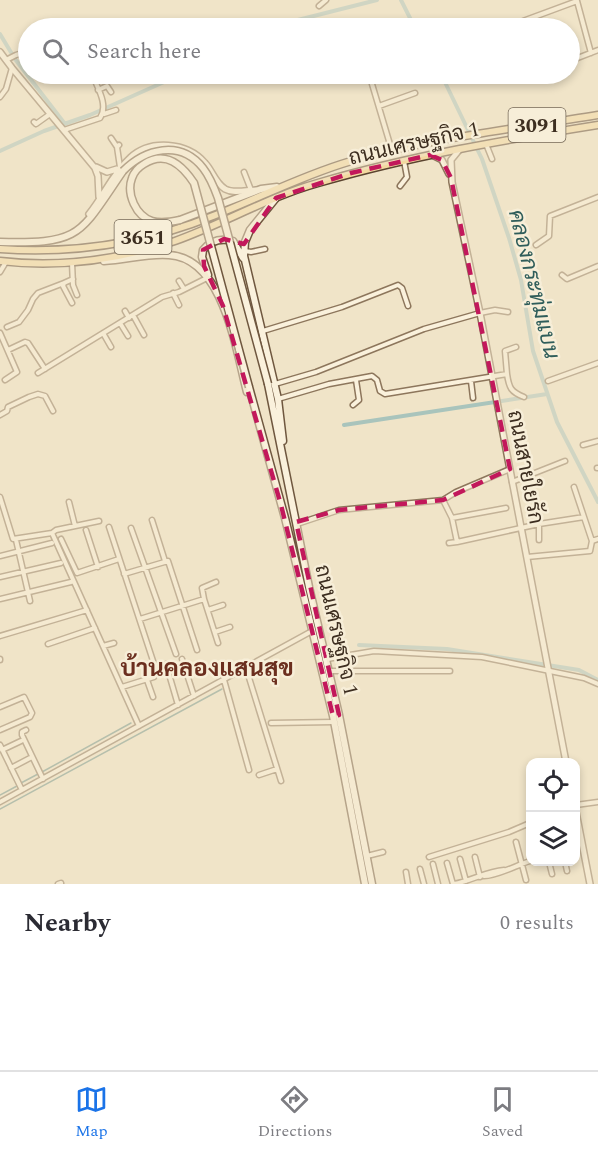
<!DOCTYPE html>
<meta charset="utf-8">
<style>
:root{--surface:#fff;--page:#f2f2f3;--text:#2b2b33;--muted:#7c7c81;--line:#e1e1e2;--accent:#1a73e8}
body{margin:0;font-family:Spectral,Sarabun,serif;background:var(--page);color:var(--text)}
.controls{position:absolute;right:18px;bottom:18px;display:grid;overflow:hidden;border-radius:12px;box-shadow:0 3px 9px #0003}
.controls button{width:54px;height:54px;display:grid;place-items:center;padding:0;border:0;border-bottom:2px solid var(--line);background:var(--surface);color:var(--text);font:30px sans-serif}
.list{margin:0;padding:0;list-style:none}
h2{display:flex;justify-content:space-between;align-items:center;height:78px;margin:0;padding:0 24px;font-size:26px}
h2 small{font-size:20px;font-weight:400;color:var(--muted)}
.icon{flex:none;width:33px;height:33px;fill:none;stroke:currentColor;stroke-width:2;stroke-linecap:round;stroke-linejoin:round}
.map{position:relative;flex:none;width:598px;height:884px;overflow:hidden}
.search{position:absolute;background:var(--surface);box-shadow:0 3px 9px #0003;left:18px;right:18px;top:18px;height:66px;display:flex;align-items:center;gap:15px;box-sizing:border-box;padding:0 21px;border-radius:33px;color:var(--muted);font-size:22px}
.sheet{height:186px;background:var(--surface)}
nav{display:flex;justify-content:space-around;align-items:center;box-sizing:border-box;height:84px;border-top:2px solid var(--line);background:var(--surface);font-size:16px;color:var(--muted)}
nav a{display:grid;justify-items:center;gap:3px}
nav .on{color:var(--accent)}
.map>svg:first-child{display:block}
.lines{fill:none;stroke-linecap:round;stroke-linejoin:round}
.stream{stroke:#6f938a;stroke-width:1.5}
.canal{stroke:#a9c4bc;stroke-width:4}
.minor-casing{stroke:#8d765c;stroke-width:7}
.tertiary-casing{stroke:#8d765c;stroke-width:8}
.secondary-casing{stroke:#6f573f;stroke-width:9}
.primary-casing{stroke:#5b4430;stroke-width:9}
.minor{stroke:#faf1dc;stroke-width:4}
.tertiary{stroke:#faf1dc;stroke-width:5}
.secondary{stroke:#faf1dc;stroke-width:6}
.primary{stroke:#f3d9a0;stroke-width:6}
.secondary-bridge-casing{stroke:#6f573f;stroke-width:9;stroke-linecap:butt}
.secondary-bridge{stroke:#faf1dc;stroke-width:6}
.marked{fill:none;stroke:#c2185b;stroke-width:4.5;stroke-dasharray:12 8;stroke-linejoin:round}
.labels{text-anchor:middle;stroke-width:5;stroke-linejoin:round;paint-order:stroke}
.shield{fill:#f7eed8;stroke:#756857;stroke-width:1.5}
.shield-label{font-size:20px;font-weight:bold;fill:#3d2e20}
.street-label{font-size:21px;fill:#3d2e20;stroke:#f7eed8}
.water-label{font-size:22px;font-style:italic;fill:#2f5d5a;stroke:#f7eed8}
.quarter-label{font-size:24px;font-weight:bold;fill:#6b2e1e;stroke:#f7eed8}
</style>
<div class="map">
<svg width="598" height="884" viewBox="0 0 598 884">
<rect width="100%" height="100%" fill="#f0e4c8"/>
<g class="lines">
<path class="stream" d="M 42,772 L 131,723
M 21,783 L 38,774
M 0,795 L 17,786
M 0,809 L 222,689"/>
<path class="canal" d="M 401,0 L 415,28
M 266,28 L 377,0
M 0,34 L 15,59 L 65,124
M 441,74 L 482,159 L 509,238 L 521,280 L 533,351 L 557,422 L 598,502
M 0,151 L 44,131 L 90,115 L 182,74
M 344,425 L 547,394
M 359,645 L 447,649 L 579,670 L 598,680"/>
<defs>
<path id="minor" d="M 319,6 L 326,0
M 521,28 L 520,23 L 523,21 L 577,1 L 591,53
M 6,60 L 16,55 L 28,51
M 570,61 L 598,50
M 369,74 L 392,151
M 98,90 L 107,86 L 111,92
M 0,97 L 6,89 L 12,68
M 379,106 L 415,93
M 104,114 L 116,110
M 34,122 L 36,124 L 50,114
M 64,130 L 100,118 C 109,105 97,87 92,74
M 111,138 L 117,147
M 486,144 L 492,159
M 119,145 L 117,147 L 120,167
M 244,172 L 251,190
M 400,186 L 407,177 L 404,161
M 536,245 L 549,236 L 550,216 L 598,197
M 245,251 L 251,252 L 265,249
M 72,263 L 73,285 L 77,295
M 0,272 L 6,262
M 562,275 L 567,279 L 598,266
M 179,281 L 184,289
M 173,293 L 179,305
M 72,303 L 63,286 L 64,283 L 73,279
M 125,311 L 129,318
M 133,315 L 144,335
M 120,323 L 128,336
M 7,327 L 19,322 L 28,310 L 33,299 L 38,293 L 64,283
M 263,331 L 342,307 L 398,285 L 402,288 L 408,306
M 0,333 L 17,372 L 5,380
M 103,333 L 111,347
M 8,350 L 25,342 L 28,343 L 45,369
M 38,373 L 162,297 L 179,292 L 207,278
M 507,374 C 509,388 511,392 524,397
M 471,381 L 473,398
M 548,381 L 598,363
M 275,384 L 316,372 L 424,329 L 480,313 L 495,310 L 508,312
M 278,399 L 329,384 L 372,376 L 377,380 L 380,391 L 385,394 L 507,374 L 505,351 L 516,347
M 353,405 L 359,400 L 356,380
M 0,415 L 7,411 L 8,407 L 29,397 L 38,394 L 45,396 L 53,411
M 583,445 L 598,441
M 597,468 L 598,468
M 512,482 L 565,461
M 0,497 L 13,539 L 52,533 L 139,726
M 443,500 L 452,518 L 457,542 L 449,543
M 69,502 L 75,526
M 452,518 L 506,508
M 152,520 L 165,561
M 297,524 L 339,510 L 443,500 L 456,492 L 510,469
M 539,524 L 539,540
M 109,527 L 156,670 L 154,677 L 122,687
M 131,528 L 176,654
M 86,530 L 98,567
M 52,533 L 56,530 L 99,521
M 61,539 L 77,573 L 119,559
M 16,540 L 30,601
M 592,541 L 598,539
M 457,542 L 539,524 L 584,517 L 574,487
M 0,556 L 52,543
M 527,557 L 590,551 L 592,541 L 584,517
M 124,574 L 168,561 L 197,650
M 0,577 L 61,563
M 0,599 L 71,582
M 204,599 L 202,588 L 216,582
M 208,610 L 223,605
M 140,619 L 204,599 L 218,643
M 215,632 L 230,627
M 0,636 L 87,610
M 48,644 L 95,628
M 103,646 L 114,643
M 182,659 L 194,696
M 327,659 L 374,651 L 482,657 L 584,678 L 598,684
M 0,660 L 0,659
M 166,664 L 178,705
M 246,668 L 281,781
M 330,671 L 450,671
M 147,680 L 153,697
M 224,680 L 249,770
M 0,707 L 24,697 L 32,713 L 30,717 L 0,730
M 271,723 L 334,722
M 26,730 L 22,732 L 22,735 L 43,779
M 0,745 L 22,790
M 2,750 L 21,741
M 11,768 L 30,758
M 259,775 L 277,769
M 0,802 L 312,631
M 576,805 L 598,802
M 516,842 L 526,880
M 367,856 L 383,852
M 429,857 L 509,832 L 530,823
M 475,857 L 480,877
M 460,859 L 466,881
M 549,862 L 552,874
M 565,862 L 567,871
M 447,863 L 453,884
M 433,864 L 438,884
M 420,869 L 424,884
M 406,872 L 408,884
M 484,876 C 497,876 517,865 530,861
M 58,884 L 61,883
M 454,884 C 471,881 487,871 504,870"/>
<path id="tertiary" d="M 0,52 L 12,68 L 95,168 L 98,176 L 99,197
M 460,149 L 451,160 L 452,182 L 480,313 L 566,762
M 432,155 L 442,160 L 449,174
M 96,167 L 107,172 L 117,169
M 89,214 C 104,196 112,174 130,158 C 150,139 187,142 205,163 C 212,170 215,183 225,189 C 234,194 246,190 256,190
M 576,812 L 590,884"/>
<path id="secondary" d="M 276,198 L 250,230 L 245,242 L 244,256 L 278,399 L 283,441
M 180,220 L 261,189 L 277,187
M 0,242 C 82,244 79,235 123,171
M 104,261 C 126,260 148,253 169,255 C 224,258 236,351 247,392
M 208,275 L 202,257 L 203,250 C 211,240 221,238 233,241 L 243,258
M 268,384 L 309,587 L 339,715 L 372,884
M 249,387 L 285,518 L 333,716 L 365,884"/>
<path id="primary" d="M 0,249 C 73,254 146,243 213,216 C 259,198 301,176 348,162 C 429,138 515,129 598,115
M 0,261 C 59,268 118,260 175,241 C 223,224 268,197 318,183 C 410,156 504,140 598,125"/>
</defs>
<use href="#minor" class="minor-casing"/>
<use href="#tertiary" class="tertiary-casing"/>
<use href="#secondary" class="secondary-casing"/>
<use href="#primary" class="primary-casing"/>
<use href="#minor" class="minor"/>
<use href="#tertiary" class="tertiary"/>
<use href="#secondary" class="secondary"/>
<use href="#primary" class="primary"/>
<defs>
<path id="secondary-bridge" d="M 123,171 C 145,149 180,139 203,168 C 210,177 214,187 218,198 L 268,384
M 180,220 C 171,222 161,224 152,221 C 136,216 126,194 132,178 C 134,172 139,167 144,164 C 166,150 182,165 194,183 L 249,387"/>
</defs>
<use href="#secondary-bridge" class="secondary-bridge-casing"/>
<use href="#secondary-bridge" class="secondary-bridge"/>
</g>
<path d="M0 0H598V884H0ZM 430,155 L 442,160 L 451,178 L 510,469 L 443,500 L 339,510 L 296,522 L 339,715 L 333,716 L 281,505 L 223,306 L 204,266 L 203,250 L 224,239 L 244,244 L 276,198 L 351,173 Z" fill="#f0e4c8" fill-opacity=".55" fill-rule="evenodd"/>
<path class="marked" d="M 430,155 L 442,160 L 451,178 L 510,469 L 443,500 L 339,510 L 296,522 L 339,715 L 333,716 L 281,505 L 223,306 L 204,266 L 203,250 L 224,239 L 244,244 L 276,198 L 351,173 Z"/>
<g class="labels">
<g class="shield">
<rect x="508.5" y="108" width="57" height="34" rx="4.5"/>
<rect x="114.5" y="220" width="57" height="34" rx="4.5"/>
</g>
<g class="shield-label">
<text x="537" y="132">3091</text>
<text x="143" y="244">3651</text>
</g>
<g class="street-label">
<text transform="translate(414 143) rotate(-13)" y="7">ถนนเศรษฐกิจ 1</text>
<text transform="translate(526 467) rotate(79)" y="7">ถนนสายใยรัก</text>
<text transform="translate(337 630) rotate(77)" y="7">ถนนเศรษฐกิจ 1</text>
</g>
<g class="water-label">
<text transform="translate(535 284) rotate(76)" y="8">คลองกระทุ่มแบน</text>
</g>
<g class="quarter-label">
<text x="207" y="676">บ้านคลองแสนสุข</text>
</g>
</g>
</svg>
<div class="controls">
<button><svg class="icon" aria-label="locate" viewBox="0 0 24 24"><circle cx="12" cy="12" r="6"/><path d="M12 2v4M12 18v4M2 12h4M18 12h4"/></svg></button>
<button><svg class="icon" aria-label="layers" viewBox="0 0 24 24"><path d="M12 4l9 5-9 5-9-5zM3 14l9 5 9-5"/></svg></button>
</div>
<div class="search"><svg class="icon" aria-label="search" viewBox="0 0 24 24"><circle cx="10" cy="10" r="6"/><path d="M15 15l6 6"/></svg>Search here</div>
</div>
<section class="sheet">
<h2>Nearby<small>0 results</small></h2>
<ul class="list">
</ul>
</section>
<nav>
<a class="on"><svg class="icon" aria-label="map" viewBox="0 0 24 24"><path d="M3 6l6-2 6 2 6-2v14l-6 2-6-2-6 2zM9 4v14M15 6v14"/></svg>Map</a>
<a><svg class="icon" aria-label="directions" viewBox="0 0 24 24"><path d="M12 3l9 9-9 9-9-9zM9 14v-3h6M13 9l2 2-2 2"/></svg>Directions</a>
<a><svg class="icon" aria-label="saved" viewBox="0 0 24 24"><path d="M7 4h10v16l-5-4-5 4z"/></svg>Saved</a>
</nav>
